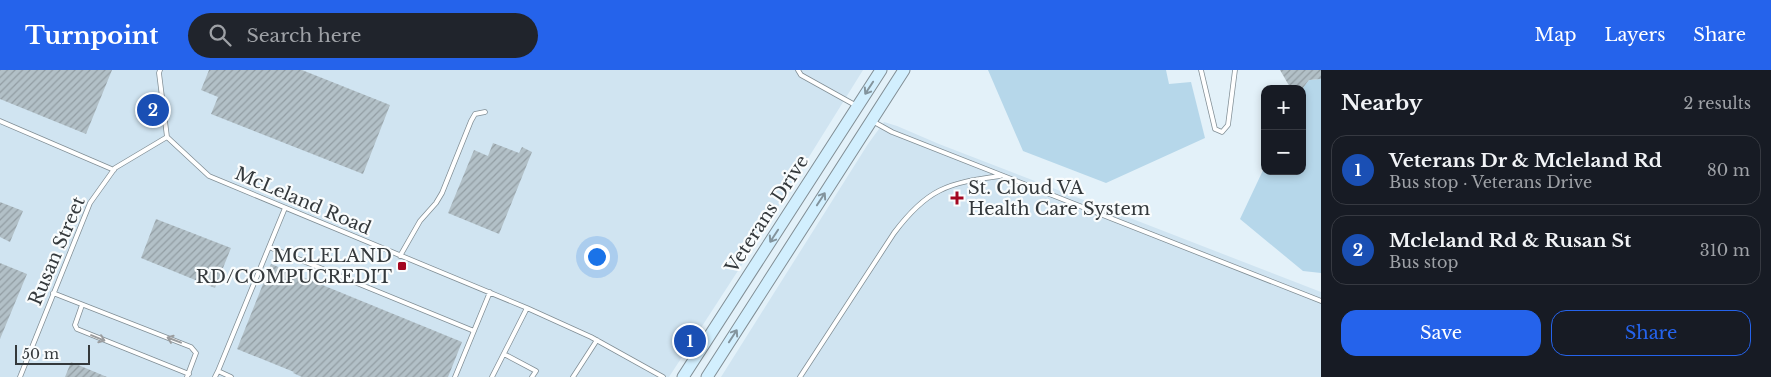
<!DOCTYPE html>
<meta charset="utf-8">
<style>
:root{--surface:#171b24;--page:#20242c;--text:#f1f3f6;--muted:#9ea1a6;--line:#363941;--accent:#2563eb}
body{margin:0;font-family:"Libre Baskerville",serif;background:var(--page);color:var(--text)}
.controls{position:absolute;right:15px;top:15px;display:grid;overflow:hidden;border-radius:10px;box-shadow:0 2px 8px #0003}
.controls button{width:45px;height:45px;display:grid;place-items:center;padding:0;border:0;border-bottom:1px solid var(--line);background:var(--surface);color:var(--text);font:25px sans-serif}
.scale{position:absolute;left:15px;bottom:12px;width:75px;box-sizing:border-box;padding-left:5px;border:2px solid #34393c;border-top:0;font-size:14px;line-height:18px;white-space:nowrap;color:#34393c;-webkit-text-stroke:4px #f9fcfd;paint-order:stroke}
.you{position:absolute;left:596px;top:186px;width:18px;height:18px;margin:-12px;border:4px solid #fff;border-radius:50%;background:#1a73e8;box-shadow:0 0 0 8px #1a73e833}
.badge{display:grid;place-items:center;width:32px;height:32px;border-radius:50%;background:var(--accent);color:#fff;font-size:16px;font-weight:700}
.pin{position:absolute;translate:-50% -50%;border:2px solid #fff;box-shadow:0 1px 5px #0006}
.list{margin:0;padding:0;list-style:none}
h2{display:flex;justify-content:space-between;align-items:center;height:65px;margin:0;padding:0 20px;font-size:21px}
h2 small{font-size:16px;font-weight:400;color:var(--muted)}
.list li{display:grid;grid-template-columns:32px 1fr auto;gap:15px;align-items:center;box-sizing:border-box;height:70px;margin:0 10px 10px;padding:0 10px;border:1px solid var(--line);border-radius:15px}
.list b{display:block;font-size:19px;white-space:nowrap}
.list p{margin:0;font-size:16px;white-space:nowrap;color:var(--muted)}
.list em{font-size:16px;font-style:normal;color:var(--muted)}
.actions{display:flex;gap:10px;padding:15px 20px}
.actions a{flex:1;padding:11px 0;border:1px solid var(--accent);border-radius:15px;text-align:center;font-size:18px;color:var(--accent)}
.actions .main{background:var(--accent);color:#fff}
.icon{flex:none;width:28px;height:28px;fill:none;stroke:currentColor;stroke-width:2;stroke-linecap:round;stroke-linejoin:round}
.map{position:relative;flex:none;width:1321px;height:307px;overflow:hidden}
header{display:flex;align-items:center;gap:30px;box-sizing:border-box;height:70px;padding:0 25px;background:var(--accent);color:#fff}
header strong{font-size:24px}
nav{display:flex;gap:28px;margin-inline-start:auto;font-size:18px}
.search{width:350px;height:45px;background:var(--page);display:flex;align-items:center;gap:12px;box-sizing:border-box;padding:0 18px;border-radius:28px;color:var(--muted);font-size:19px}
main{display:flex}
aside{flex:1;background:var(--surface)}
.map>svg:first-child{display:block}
.built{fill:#d0e4f1}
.park{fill:#b6d7ea}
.building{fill:url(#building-hatch)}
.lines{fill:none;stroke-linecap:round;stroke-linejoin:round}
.lane-casing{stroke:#818e95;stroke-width:5.5}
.secondary-casing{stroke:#818e95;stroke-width:13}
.lane{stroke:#fff;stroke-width:4}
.secondary{stroke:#d2effe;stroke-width:11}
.oneway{stroke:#83949d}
.oneway2{stroke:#9a9c9e}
.poi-dot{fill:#a30620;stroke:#f9fcfd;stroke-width:2}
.labels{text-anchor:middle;stroke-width:4.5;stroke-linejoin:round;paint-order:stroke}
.poi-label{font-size:18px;fill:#34393c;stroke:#f9fcfd;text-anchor:start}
.street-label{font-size:18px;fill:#34393c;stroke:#f9fcfd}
</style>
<header>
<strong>Turnpoint</strong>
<div class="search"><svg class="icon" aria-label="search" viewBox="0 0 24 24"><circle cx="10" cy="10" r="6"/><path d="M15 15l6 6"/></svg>Search here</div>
<nav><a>Map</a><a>Layers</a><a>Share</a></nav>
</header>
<main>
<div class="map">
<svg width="1321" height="307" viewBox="0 0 1321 307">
<defs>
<pattern id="building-hatch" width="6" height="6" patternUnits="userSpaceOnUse" patternTransform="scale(1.25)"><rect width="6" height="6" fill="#b2c0c7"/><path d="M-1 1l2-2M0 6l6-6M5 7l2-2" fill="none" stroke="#929da3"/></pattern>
</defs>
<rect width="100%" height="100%" fill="#e3f1f9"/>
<path class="built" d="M 0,0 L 863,0 L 743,193 L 669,307 L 0,307 Z
M 884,52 L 897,56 L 939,74 L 1321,222 L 1321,307 L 721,307 L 868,74 Z"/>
<path class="park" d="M 988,0 L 1166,0 L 1169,14 L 1191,12 L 1205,68 L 1106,113 L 1023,81 Z
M 1321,9 L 1321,203 L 1303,201 L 1240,149 L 1265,96 L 1265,101 L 1302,101 L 1302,19 L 1309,10 Z"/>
<path class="building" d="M 0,0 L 112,0 L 86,64 L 0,29 Z
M 209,0 L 302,0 L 390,35 L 363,104 L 211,44 L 218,27 L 201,20 Z
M 1280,0 L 1321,0 L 1321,9 L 1309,10 L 1302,19 L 1291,19 Z
M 493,73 L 519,83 L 522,77 L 532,82 L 499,164 L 448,143 L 474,80 L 488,86 Z
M 0,132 L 23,141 L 10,172 L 0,167 Z
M 156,149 L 231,178 L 215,218 L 141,188 Z
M 0,193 L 27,204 L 0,269 Z
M 271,194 L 462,272 L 448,307 L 302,307 L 293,303 L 294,302 L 237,279 Z
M 71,292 L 107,307 L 65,307 Z"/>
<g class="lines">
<defs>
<path id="lane" d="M 160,0 L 159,3 L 167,67 L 209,106 L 527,238 L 591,267 L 663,307
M 798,0 L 801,5 L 855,35
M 1201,0 L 1215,59 L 1222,62 L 1228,55 L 1235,0
M 0,51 L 114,100
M 874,52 L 892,62 L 1321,231
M 269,177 L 474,261
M 400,186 L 420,151 L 436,133 L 442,123 L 471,51 L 475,44 L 485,42
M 53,223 L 191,277 L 196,283 L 187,307
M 82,235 L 75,255 L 77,259 L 189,304
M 504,284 L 536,301 L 532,307
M 218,301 L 285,138
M 20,307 L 90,133 L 115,98 L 167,67
M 215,307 L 218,301 L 231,307
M 455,307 L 490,222
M 492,307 L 527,238
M 573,307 L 597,270
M 800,307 L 894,163 C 927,119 947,113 1000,106"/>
<path id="secondary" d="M 683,307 L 881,0
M 707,307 L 904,0"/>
</defs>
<use href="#lane" class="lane-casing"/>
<use href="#secondary" class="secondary-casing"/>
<use href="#lane" class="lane"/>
<use href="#secondary" class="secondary"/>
</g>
<defs><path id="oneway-shaft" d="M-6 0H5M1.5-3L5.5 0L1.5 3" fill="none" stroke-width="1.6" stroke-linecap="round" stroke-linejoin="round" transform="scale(1.25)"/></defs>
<g class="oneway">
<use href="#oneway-shaft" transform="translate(869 18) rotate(123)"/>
<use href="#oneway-shaft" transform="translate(821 129) rotate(-57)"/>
<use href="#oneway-shaft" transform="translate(774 166) rotate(123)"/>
<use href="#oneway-shaft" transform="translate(733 266) rotate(-57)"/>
</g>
<g class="oneway2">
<use href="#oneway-shaft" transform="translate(98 268) rotate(22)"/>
<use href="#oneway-shaft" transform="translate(174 270) rotate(-159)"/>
</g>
<g class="poi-dot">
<path d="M954.5 120.5h5v5h5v5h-5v5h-5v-5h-5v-5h5z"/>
<rect x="397" y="191" width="10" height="10" rx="2.5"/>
</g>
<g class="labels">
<g class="poi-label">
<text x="968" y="124">St. Cloud VA<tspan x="968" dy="21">Health Care System</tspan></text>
<text x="392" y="192" text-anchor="end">MCLELAND<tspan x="392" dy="21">RD/COMPUCREDIT</tspan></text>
</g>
<g class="street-label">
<text transform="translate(303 131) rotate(23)" y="6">McLeland Road</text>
<text transform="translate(767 144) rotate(-57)" y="6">Veterans Drive</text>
<text transform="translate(57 181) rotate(-67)" y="6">Rusan Street</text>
</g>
</g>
</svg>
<div class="controls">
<button>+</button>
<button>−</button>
</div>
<div class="scale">50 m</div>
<div class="you"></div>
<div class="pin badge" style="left:690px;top:271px;background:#1a4fb4">1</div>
<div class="pin badge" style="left:153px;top:40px;background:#1a4fb4">2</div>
</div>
<aside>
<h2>Nearby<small>2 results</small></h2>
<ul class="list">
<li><span class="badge" style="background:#1a4fb4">1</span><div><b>Veterans Dr &amp; Mcleland Rd</b><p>Bus stop · Veterans Drive</p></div><em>80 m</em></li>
<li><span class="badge" style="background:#1a4fb4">2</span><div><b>Mcleland Rd &amp; Rusan St</b><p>Bus stop</p></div><em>310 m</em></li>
</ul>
<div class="actions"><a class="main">Save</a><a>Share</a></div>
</aside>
</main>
